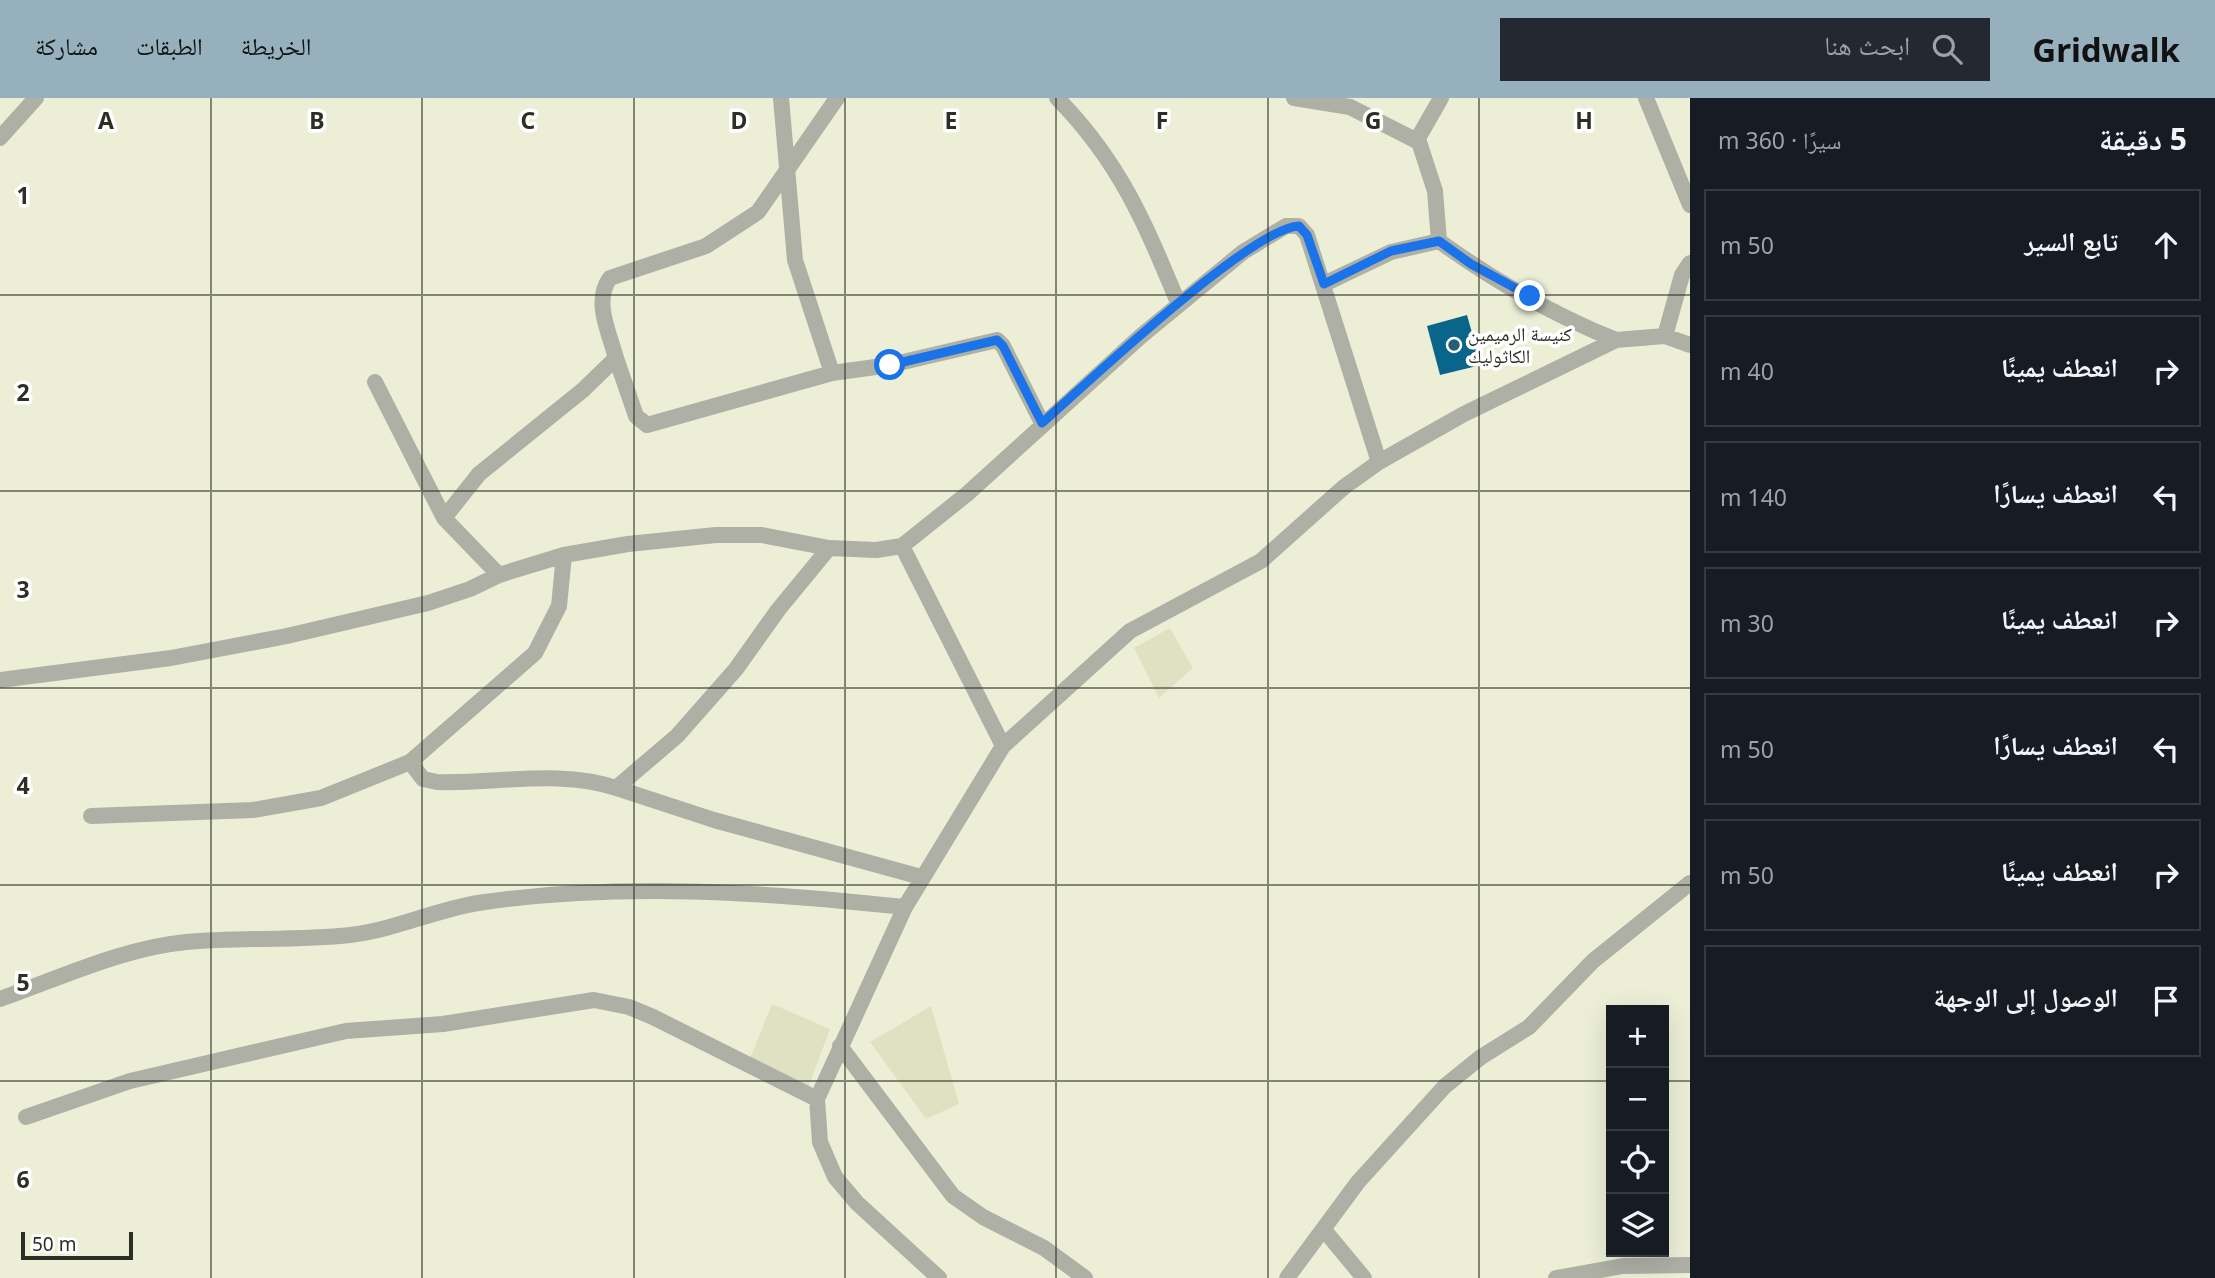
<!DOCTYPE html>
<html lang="ar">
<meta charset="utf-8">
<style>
:root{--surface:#171b24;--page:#242831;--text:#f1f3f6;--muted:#9ea1a6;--line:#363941;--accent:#96b0bd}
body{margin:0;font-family:"Noto Sans","Noto Naskh Arabic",sans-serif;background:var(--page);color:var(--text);direction:rtl}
.controls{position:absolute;right:21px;bottom:21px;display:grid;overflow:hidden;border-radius:0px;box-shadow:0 7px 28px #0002}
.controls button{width:63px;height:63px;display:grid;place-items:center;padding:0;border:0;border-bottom:2px solid var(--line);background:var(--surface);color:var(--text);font:35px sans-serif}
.scale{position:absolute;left:21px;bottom:18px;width:112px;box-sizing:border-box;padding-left:7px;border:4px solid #2d2e25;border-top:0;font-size:19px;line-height:24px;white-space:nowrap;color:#2d2e25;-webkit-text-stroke:5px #fff;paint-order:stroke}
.stop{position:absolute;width:21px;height:21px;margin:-16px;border:5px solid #1a73e8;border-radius:50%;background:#fff}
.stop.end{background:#1a73e8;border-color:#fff;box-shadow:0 2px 7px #0008}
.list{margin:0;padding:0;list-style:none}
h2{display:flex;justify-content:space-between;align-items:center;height:91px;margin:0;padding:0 28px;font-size:30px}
h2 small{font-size:23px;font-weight:400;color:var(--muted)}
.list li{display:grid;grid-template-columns:46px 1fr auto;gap:21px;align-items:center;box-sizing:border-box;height:112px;margin:0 14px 14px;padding:0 14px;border:2px solid var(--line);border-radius:0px}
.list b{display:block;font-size:26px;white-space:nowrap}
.list em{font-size:23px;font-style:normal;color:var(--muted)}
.icon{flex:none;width:38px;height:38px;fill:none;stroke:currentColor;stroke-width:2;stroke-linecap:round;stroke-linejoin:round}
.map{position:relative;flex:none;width:1690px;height:1180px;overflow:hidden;direction:ltr}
header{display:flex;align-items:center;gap:42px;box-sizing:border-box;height:98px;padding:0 35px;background:var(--accent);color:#111}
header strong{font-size:33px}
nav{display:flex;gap:38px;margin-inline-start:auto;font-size:24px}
.search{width:490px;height:63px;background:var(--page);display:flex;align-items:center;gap:18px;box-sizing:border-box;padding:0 24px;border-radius:0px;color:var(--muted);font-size:26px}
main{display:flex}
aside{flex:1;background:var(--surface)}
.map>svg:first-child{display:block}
.built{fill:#dfe2c2}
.building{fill:#0a658b}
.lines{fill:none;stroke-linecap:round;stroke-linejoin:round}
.minor{stroke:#aeafa5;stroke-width:16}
.route{stroke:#1a73e8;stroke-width:9}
.grid{fill:none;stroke:#2d2e25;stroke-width:2;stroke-opacity:0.55}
.poi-dot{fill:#275d78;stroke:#fff;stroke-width:2.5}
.labels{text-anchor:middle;stroke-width:7;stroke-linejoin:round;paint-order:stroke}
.poi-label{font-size:19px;fill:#2d2e25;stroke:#fff;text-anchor:start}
.grid-label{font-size:23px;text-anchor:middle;font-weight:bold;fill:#2d2e25;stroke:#fff;stroke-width:7;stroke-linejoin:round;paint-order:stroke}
</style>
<header>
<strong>Gridwalk</strong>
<div class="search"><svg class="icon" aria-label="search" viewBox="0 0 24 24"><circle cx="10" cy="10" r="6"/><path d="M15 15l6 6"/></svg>ابحث هنا</div>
<nav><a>الخريطة</a><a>الطبقات</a><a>مشاركة</a></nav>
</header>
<main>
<aside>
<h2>5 دقيقة<small>سيرًا · 360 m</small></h2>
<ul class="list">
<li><svg class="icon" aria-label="ahead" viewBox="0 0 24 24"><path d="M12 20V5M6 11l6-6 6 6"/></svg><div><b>تابع السير</b></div><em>50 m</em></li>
<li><svg class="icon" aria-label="right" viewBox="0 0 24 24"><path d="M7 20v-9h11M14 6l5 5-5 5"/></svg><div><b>انعطف يمينًا</b></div><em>40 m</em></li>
<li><svg class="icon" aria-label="left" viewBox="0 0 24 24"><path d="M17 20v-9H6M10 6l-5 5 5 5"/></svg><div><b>انعطف يسارًا</b></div><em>140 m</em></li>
<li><svg class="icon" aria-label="right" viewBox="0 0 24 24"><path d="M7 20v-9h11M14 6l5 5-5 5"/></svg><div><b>انعطف يمينًا</b></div><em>30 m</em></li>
<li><svg class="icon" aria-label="left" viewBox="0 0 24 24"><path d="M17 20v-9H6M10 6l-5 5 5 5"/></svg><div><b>انعطف يسارًا</b></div><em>50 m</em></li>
<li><svg class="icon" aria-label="right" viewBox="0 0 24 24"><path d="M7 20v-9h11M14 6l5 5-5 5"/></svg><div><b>انعطف يمينًا</b></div><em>50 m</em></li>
<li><svg class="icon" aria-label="arrive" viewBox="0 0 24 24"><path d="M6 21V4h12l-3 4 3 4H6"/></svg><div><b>الوصول إلى الوجهة</b></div></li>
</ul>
</aside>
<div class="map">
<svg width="1690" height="1180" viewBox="0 0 1690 1180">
<rect width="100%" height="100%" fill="#ecefd6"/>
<path class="built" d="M 1170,530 L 1193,570 L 1159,600 L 1134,550 Z
M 772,906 L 830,931 L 807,993 L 748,965 Z
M 931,908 L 959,1006 L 926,1021 L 870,944 Z"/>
<path class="building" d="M 1467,217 L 1481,267 L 1440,277 L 1427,228 Z"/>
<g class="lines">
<path class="minor" d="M 781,0 L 795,162 L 832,275 L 890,267 L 997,242 L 1003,248 L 1042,325
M 1057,0 C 1120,64 1145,125 1179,207
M 1294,0 L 1350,9 L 1419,44 L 1435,93 L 1439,143
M 1646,0 L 1690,107
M 0,40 L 36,0
M 1417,42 L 1441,0
M 1324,186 L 1391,154 L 1439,143 C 1493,182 1554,217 1616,242
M 1665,238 L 1682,177 L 1690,165
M 616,260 L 636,318 L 647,327 L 832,275
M 375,284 L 444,420
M 902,448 L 1003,648
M 829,450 L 778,512 L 736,571 L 677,638 L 616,690 L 714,722 L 921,779
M 564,457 L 559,508 L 535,555 L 410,664 L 423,681 L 437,684 C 496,686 560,671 616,690
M 499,477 L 444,420 L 479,376 L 583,292 L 616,260 C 609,234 593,203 610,180 L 706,148 L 758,114 L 837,0
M 0,582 L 171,560 L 287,538 L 428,505 L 470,491 L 499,477 L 564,457 L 628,446 L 716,437 L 762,437 L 829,450 L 876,452 L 902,448 L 967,396 L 1141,238 L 1243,154 L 1286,128 L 1299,128 L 1307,137 L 1379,364
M 91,718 L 253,712 L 321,700 L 410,664
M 0,901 C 60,880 123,850 186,844 C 241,839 296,843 350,837 C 394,832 435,812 478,805 C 619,784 764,794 905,809
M 840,948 L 953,1098 L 983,1119 L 1044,1150 L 1085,1180
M 26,1019 L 130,983 L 346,933 L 443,926 L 594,902 L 629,909 L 653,919 L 817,1001
M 1325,1133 L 1364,1180
M 939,1180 L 857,1105 L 835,1079 L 820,1044 L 817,1001 L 905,809 L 1003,648 L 1130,533 L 1261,463 L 1344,389 L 1379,364 L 1464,316 L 1616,242 L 1665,238 L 1690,247
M 1287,1180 L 1358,1084 L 1445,988 L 1481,959 L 1529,929 L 1593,863 L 1690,785
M 1556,1180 L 1623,1168 L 1690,1167"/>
</g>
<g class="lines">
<path class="route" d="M 890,267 L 997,242 L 1003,248 L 1042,325 C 1086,286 1251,130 1299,128 L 1307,137 L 1324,186 L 1391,153 L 1439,143 L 1471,166 L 1530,198"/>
</g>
<path class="grid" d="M 211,0 L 211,1180M 422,0 L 422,1180M 634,0 L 634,1180M 845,0 L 845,1180M 1056,0 L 1056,1180M 1268,0 L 1268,1180M 1479,0 L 1479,1180M 0,197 L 1690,197M 0,393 L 1690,393M 0,590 L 1690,590M 0,787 L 1690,787M 0,983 L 1611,983M 1664,983 L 1690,983"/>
<circle class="poi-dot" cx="1454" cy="247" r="7"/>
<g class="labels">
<g class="poi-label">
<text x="1468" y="243">كنيسة الرميمين<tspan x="1468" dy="22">الكاثوليك</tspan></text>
</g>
</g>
<g class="grid-label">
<text x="106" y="31">A</text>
<text x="317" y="31">B</text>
<text x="528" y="31">C</text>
<text x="739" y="31">D</text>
<text x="951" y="31">E</text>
<text x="1162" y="31">F</text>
<text x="1373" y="31">G</text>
<text x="1584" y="31">H</text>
<text x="23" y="106">1</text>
<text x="23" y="303">2</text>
<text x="23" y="500">3</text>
<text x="23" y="696">4</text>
<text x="23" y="893">5</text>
<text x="23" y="1090">6</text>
</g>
</svg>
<div class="controls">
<button>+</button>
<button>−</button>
<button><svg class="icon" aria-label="locate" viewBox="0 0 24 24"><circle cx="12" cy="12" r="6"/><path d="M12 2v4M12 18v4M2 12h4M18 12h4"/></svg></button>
<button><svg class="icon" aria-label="layers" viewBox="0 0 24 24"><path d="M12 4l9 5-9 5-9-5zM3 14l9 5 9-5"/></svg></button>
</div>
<div class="scale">50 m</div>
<div class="stop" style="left:890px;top:267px"></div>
<div class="stop end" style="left:1530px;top:198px"></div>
</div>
</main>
